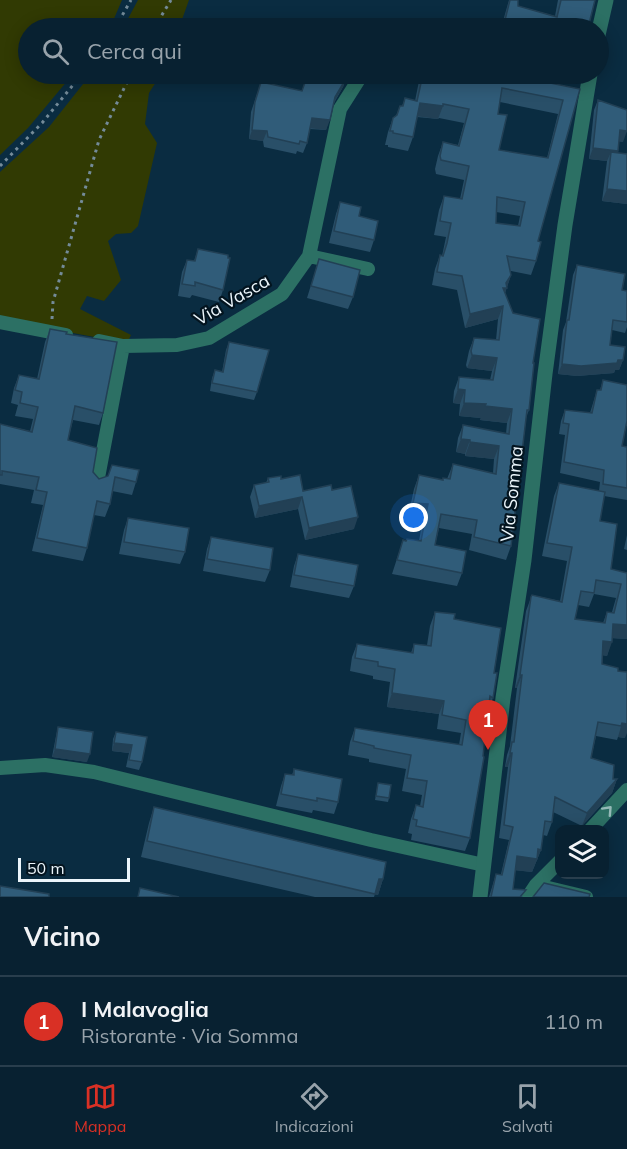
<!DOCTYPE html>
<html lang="it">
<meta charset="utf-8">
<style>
:root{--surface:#082131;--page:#162e3d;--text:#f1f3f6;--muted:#98a3ab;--line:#293e4d;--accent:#d93025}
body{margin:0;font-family:Mulish,sans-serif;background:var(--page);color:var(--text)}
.controls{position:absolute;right:18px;bottom:18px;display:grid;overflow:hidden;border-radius:12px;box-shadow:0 3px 15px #0003}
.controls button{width:54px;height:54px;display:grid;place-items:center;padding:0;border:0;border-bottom:2px solid var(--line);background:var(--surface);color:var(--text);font:30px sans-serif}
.scale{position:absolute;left:18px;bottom:15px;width:112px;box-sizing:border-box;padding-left:6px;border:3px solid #ebf5fb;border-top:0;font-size:16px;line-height:21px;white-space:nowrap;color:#ebf5fb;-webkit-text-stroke:4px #03141f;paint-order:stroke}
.you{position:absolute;left:414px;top:518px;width:21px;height:21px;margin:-15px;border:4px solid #fff;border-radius:50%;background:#1a73e8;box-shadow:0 0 0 9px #1a73e833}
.badge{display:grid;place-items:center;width:39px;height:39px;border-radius:50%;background:var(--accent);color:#fff;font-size:20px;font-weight:700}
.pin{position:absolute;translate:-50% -50px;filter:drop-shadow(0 2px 3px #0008)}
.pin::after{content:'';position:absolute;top:32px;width:21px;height:18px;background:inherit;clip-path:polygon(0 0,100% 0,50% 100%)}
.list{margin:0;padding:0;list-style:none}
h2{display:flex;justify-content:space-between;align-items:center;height:78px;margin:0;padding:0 24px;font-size:26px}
h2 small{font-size:20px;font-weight:400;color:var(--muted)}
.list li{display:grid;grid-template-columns:39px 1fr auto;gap:18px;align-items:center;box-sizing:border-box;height:90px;padding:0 24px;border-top:2px solid var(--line)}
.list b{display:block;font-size:22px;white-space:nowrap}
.list p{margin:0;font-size:20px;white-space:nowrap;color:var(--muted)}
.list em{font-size:20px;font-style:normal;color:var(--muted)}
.icon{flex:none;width:33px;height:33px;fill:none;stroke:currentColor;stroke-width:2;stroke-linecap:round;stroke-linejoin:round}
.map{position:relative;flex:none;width:627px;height:897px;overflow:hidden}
.search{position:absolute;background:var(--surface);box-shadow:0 3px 15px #0003;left:18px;right:18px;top:18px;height:66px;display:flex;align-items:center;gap:15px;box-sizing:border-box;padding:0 21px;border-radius:33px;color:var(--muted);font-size:22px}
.sheet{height:168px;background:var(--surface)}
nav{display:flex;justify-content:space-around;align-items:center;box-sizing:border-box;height:84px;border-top:2px solid var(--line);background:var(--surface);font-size:16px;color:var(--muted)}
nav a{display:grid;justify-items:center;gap:3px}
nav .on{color:var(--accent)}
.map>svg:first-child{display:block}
.green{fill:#313a03}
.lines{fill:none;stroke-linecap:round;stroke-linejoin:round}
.path{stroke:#748b99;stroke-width:3;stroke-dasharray:3 4.5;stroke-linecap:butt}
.minor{stroke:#2c7064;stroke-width:14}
.tertiary{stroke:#2c7064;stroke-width:15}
.wall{fill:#294f68;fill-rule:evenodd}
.shaded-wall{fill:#224055}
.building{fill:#305c79;stroke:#224055;stroke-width:1.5;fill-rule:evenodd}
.oneway{stroke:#95b9b7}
.labels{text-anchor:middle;stroke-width:4.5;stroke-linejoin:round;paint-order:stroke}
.street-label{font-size:18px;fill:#ebf5fb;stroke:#03141f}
</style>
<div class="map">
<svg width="627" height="897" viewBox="0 0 627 897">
<rect width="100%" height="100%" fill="#0a2c41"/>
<path class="green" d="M 0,0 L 122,0 L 110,28 L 28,28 L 28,74 L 73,74 L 28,128 L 0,155 Z
M 138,0 L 189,0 L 179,28 L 123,28 Z
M 91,74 L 161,74 L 149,93 L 145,124 L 157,143 L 138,226 L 131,233 L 116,234 L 108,241 L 121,280 L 104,301 L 87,296 L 80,309 L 131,335 L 127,343 L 35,326 L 0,317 L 0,172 L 49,127 Z"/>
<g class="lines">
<path class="path" d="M 115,28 L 131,0
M 154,28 L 171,0
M 0,166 L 42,123 L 82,74
M 52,319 L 53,302 L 99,140 L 131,74"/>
<path class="minor" d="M 309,256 L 368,269
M 0,322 L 66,335
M 99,341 L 123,346 L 177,345 L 209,338 L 282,294 L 309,256 L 340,109 L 361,76 L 366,74
M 97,483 L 123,346
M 0,768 L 45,765 L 94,772 L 371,840 L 484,865
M 590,830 L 627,790
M 536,885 L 586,897
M 528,897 L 536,885 L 560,861"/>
<path class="tertiary" d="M 598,35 L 606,0
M 480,897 L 503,698 L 524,560 L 545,374 L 565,225 L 590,74"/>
</g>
<path class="wall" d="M 509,0 L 518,0 L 518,6 L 555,16 L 558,0 L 595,0 L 588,28 L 501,28 Z
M 307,74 L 341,74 L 347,77 L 343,87 L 334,103 L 326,130 L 310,129 L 307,143 L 303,153 L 297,151 L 296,154 L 264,147 L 263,141 L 249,139 L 251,112 L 261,82 L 302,91 Z
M 422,74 L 457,74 L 473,77 L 474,74 L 505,74 L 580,89 L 538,241 L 536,261 L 531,275 L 511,271 L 511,275 L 505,293 L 533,363 L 529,410 L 525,420 L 511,546 L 506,560 L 469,550 L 472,534 L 439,528 L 435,545 L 462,573 L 457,586 L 392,574 L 403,540 L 419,541 L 423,518 L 408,517 L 414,489 L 419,475 L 442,480 L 447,479 L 453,464 L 493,473 L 494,459 L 465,456 L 465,454 L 456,452 L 458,438 L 463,425 L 506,434 L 507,423 L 480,420 L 481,418 L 459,416 L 460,404 L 453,403 L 454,391 L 459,377 L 490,380 L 492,371 L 467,368 L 466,365 L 469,351 L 474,338 L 496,340 L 498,319 L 465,328 L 457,290 L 432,285 L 435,269 L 440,255 L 442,256 L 446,237 L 434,235 L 439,210 L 444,196 L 460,199 L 464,180 L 436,174 L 435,169 L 438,156 L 443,142 L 458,145 L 464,123 L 439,118 L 438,119 L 417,117 L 413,137 L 408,151 L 388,147 L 388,145 L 385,145 L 388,132 L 393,118 L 396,116 L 400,106 L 402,106 L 405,98 L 415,101 L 419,81 ZM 500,102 L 558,114 L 547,158 L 499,150 L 498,114 ZM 496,212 L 520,216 L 518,226 L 496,223 Z
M 522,74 L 575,74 L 573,79 L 569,83 Z
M 598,100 L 623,142 L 619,141 L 617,153 L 627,154 L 627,204 L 602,201 L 607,161 L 589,159 L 594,110 Z
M 340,202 L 359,216 L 374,240 L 370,252 L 329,243 L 336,214 Z
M 198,249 L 223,290 L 219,302 L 192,295 L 190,298 L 178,296 L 182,272 L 187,260 L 194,261 Z
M 319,259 L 353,297 L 348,309 L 307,298 Z
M 577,265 L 622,290 L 627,291 L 627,327 L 625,333 L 612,330 L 610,345 L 623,360 L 619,370 L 615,370 L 614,373 L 577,376 L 558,374 L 563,330 L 566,322 L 573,275 Z
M 50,329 L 66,334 L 103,413 L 99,425 L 73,420 L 68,440 L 93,472 L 99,479 L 108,476 L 112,465 L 136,482 L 132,495 L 112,491 L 110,504 L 105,517 L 94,515 L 87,548 L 83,561 L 32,551 L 43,505 L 31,503 L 34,490 L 0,484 L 0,424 L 30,431 L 33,419 L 15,416 L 18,405 L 11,403 L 14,388 L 19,375 L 37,379 L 45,342 Z
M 229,342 L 257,392 L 254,400 L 210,391 L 212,378 L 215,370 L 222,372 L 226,350 Z
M 603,380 L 627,385 L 627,426 L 626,426 L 622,446 L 627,447 L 627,500 L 604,496 L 600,521 L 611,569 L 627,573 L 627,639 L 612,638 L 607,656 L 603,655 L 602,664 L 625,738 L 618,737 L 617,740 L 596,736 L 591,758 L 613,779 L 617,779 L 612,793 L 582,826 L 553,812 L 552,822 L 547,836 L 543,835 L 541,850 L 532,872 L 515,870 L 513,889 L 523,897 L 489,897 L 496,874 L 501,874 L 509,840 L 499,838 L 508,767 L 505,767 L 507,755 L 510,746 L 517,688 L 515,688 L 526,611 L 532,595 L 560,601 L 567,561 L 542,556 L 554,496 L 559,483 L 599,491 L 600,482 L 560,473 L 565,435 L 559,434 L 561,421 L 565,410 L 590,413 L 597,390 L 600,390 ZM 594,594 L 616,598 L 612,612 L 607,612 L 603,623 L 575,619 L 578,605 L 589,607 Z
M 268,478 L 281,479 L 303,491 L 332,490 L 354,529 L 305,540 L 298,509 L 255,518 L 250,497 L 254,485 L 266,483 Z
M 128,518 L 185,552 L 180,564 L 119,554 L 124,530 Z
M 627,535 L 627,550 L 624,549 Z
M 211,537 L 270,570 L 265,582 L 203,571 L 207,549 Z
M 298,554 L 354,586 L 349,598 L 290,587 L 294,566 Z
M 435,612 L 454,619 L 494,673 L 493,698 L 488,711 L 470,838 L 465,851 L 411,840 L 412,834 L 408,833 L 411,819 L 416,805 L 420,806 L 422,795 L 402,791 L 406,769 L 369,762 L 369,759 L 348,755 L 350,742 L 355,728 L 459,745 L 461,733 L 437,729 L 439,714 L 387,707 L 390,682 L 373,679 L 373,676 L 350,671 L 352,657 L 357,644 L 411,653 L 414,644 L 427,645 L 430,626 Z
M 58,727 L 87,762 L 52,757 L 56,736 Z
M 116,732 L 147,737 L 142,762 L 139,770 L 126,767 L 129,753 L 112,751 L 113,739 Z
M 294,769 L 338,802 L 334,814 L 313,810 L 312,813 L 276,806 L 281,786 L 285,774 L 292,775 Z
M 378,783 L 389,798 L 388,802 L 375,800 Z
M 154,807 L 383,879 L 378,895 L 375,894 L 374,897 L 315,897 L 141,857 L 149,823 Z"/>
<path class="shaded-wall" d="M 572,74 L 575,74 L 573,79 L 569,83 Z
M 347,77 L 343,87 L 331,107 L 335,97 Z
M 420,103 L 443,106 L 438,119 L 415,116 Z
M 312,118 L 330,120 L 326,130 L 308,128 Z
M 252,130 L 267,131 L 263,141 L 249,139 Z
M 620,130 L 627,131 L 623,142 L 616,141 Z
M 593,148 L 618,151 L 614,162 L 611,152 L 607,161 L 589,159 Z
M 607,189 L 627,191 L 627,204 L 602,201 Z
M 511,275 L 502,302 L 503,288 Z
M 503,306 L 498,319 L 465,328 L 470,314 Z
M 472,355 L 497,358 L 492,371 L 467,368 Z
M 618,360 L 623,360 L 619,370 L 615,370 L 614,373 L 577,376 L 558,374 L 562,364 Z
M 458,389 L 465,390 L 460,404 L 453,403 Z
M 464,403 L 486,404 L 481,418 L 459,416 Z
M 485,406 L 512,409 L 507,423 L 480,420 Z
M 461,439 L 470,440 L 465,454 L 456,452 Z
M 470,442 L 499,446 L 494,459 L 465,456 Z
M 302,497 L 298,509 L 255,518 L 259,506 Z
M 413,503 L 428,504 L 423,518 L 408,517 Z
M 358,517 L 354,529 L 305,540 L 309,528 Z
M 613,624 L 627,625 L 627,639 L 609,638 Z
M 603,641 L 612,642 L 607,656 L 599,655 Z
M 520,675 L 522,675 L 517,688 L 515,688 Z
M 392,693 L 444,701 L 439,714 L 387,707 Z
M 622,723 L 627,724 L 627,733 L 625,738 L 618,737 Z
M 114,743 L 132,745 L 129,753 L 112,751 Z
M 55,749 L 90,754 L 87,762 L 52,757 Z
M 510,753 L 512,753 L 508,767 L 505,767 Z
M 617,779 L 612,793 L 582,826 L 587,813 Z
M 538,849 L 541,850 L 532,872 L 512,870 L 517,856 Z
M 379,879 L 383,879 L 378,895 L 373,894 Z"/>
<path class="building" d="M 510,0 L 518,0 L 518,6 L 557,17 L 561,0 L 595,0 L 588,28 L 503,28 Z
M 308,74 L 341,74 L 347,77 L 335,97 L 330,120 L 312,118 L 307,143 L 300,141 L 299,144 L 268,137 L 267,131 L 252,130 L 255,102 L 261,82 L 302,91 Z
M 423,74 L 457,74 L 475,77 L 476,74 L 505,74 L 580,89 L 538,241 L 541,242 L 536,261 L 507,256 L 511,275 L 506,283 L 507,288 L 503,288 L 513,313 L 540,319 L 533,363 L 534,363 L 529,410 L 527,410 L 511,546 L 474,537 L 477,520 L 441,514 L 435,545 L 466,551 L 462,573 L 397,560 L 403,540 L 406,541 L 407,539 L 421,541 L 428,504 L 413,503 L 419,475 L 443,480 L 443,478 L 450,479 L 453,464 L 496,474 L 499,446 L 470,442 L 470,440 L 461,439 L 463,425 L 509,434 L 512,409 L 485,406 L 486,404 L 464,403 L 465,390 L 458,389 L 459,377 L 493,380 L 497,358 L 472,355 L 471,351 L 474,338 L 499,340 L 503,306 L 470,314 L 462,276 L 437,272 L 440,255 L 443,256 L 447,243 L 451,223 L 440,221 L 444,196 L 462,199 L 469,166 L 441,160 L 440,156 L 443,142 L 459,146 L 469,109 L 443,104 L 443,106 L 420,103 L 413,137 L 393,133 L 393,131 L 390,131 L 393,118 L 397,115 L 400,106 L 403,106 L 405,98 L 417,101 ZM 502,88 L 563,100 L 548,158 L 499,150 L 507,115 L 498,114 ZM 497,197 L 525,202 L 520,226 L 496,223 Z
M 598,100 L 627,110 L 627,131 L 620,130 L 618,151 L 593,148 Z
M 611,152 L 627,154 L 627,191 L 607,189 Z
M 340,202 L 361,207 L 359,216 L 378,221 L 374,240 L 334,231 Z
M 198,249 L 228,255 L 228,258 L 230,258 L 223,290 L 195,282 L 195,286 L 182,284 L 187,260 L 195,261 Z
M 319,259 L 360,270 L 353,297 L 311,286 Z
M 577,265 L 625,274 L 622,290 L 627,291 L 627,322 L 613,320 L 610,345 L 625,347 L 623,360 L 618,360 L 617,363 L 581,366 L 562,364 L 567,320 L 569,320 Z
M 50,329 L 67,332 L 66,334 L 117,342 L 103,413 L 75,406 L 68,440 L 97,448 L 93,472 L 99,479 L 108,476 L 112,465 L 139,470 L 136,482 L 115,477 L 110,504 L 97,501 L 87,548 L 37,538 L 47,492 L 36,490 L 39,477 L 2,471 L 2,475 L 0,475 L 0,424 L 32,432 L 38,407 L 20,403 L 22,392 L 15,390 L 19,375 L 39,379 Z
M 229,342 L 269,350 L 257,392 L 212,383 L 215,370 L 223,372 Z
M 603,380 L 627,385 L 627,421 L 622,446 L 627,447 L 627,488 L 603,484 L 604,470 L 564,462 L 569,424 L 563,423 L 565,410 L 592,413 L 597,390 L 601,390 Z
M 300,475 L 303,491 L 331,485 L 332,490 L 351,486 L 358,517 L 309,528 L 302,497 L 259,506 L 254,485 L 269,482 L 268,478 L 281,476 L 281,479 Z
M 559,483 L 605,492 L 600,521 L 617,524 L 611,569 L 627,573 L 627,625 L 613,624 L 612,642 L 603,641 L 602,664 L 618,668 L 618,671 L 627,672 L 627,724 L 622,723 L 621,726 L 598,722 L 591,758 L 614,765 L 613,779 L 617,779 L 587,813 L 555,797 L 552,822 L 545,821 L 541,850 L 538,849 L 537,859 L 517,856 L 513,889 L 526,890 L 520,897 L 491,897 L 496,874 L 502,875 L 513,827 L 504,825 L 512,753 L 510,753 L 512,742 L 514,742 L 522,675 L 520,675 L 531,597 L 532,595 L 562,602 L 572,547 L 547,543 ZM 596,580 L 621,584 L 614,613 L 607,612 L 605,623 L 575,619 L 581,591 L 594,593 Z
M 128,518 L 189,528 L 185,552 L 124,542 Z
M 211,537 L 273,548 L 270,570 L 207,559 Z
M 298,554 L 358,565 L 354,586 L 294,575 Z
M 435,612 L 455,614 L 454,619 L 501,628 L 494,673 L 497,673 L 493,698 L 490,696 L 483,756 L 484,757 L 470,838 L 416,826 L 417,820 L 413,819 L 416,805 L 423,807 L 427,781 L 407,778 L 411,755 L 374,748 L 374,746 L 353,741 L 355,728 L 462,745 L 466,720 L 442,715 L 444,701 L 392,693 L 395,669 L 378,666 L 378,662 L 355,658 L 357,644 L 413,653 L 414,644 L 431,646 Z
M 58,727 L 93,732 L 90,754 L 55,749 Z
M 116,732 L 147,737 L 142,762 L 129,760 L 132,745 L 114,743 Z
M 294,769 L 342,779 L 338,802 L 317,798 L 317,801 L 281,794 L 285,774 L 294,775 Z
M 378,783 L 391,785 L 389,798 L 376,796 Z
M 154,807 L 386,862 L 383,879 L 379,879 L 375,894 L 147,841 Z
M 544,883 L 590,894 L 589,897 L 533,897 Z
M 0,886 L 49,894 L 49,897 L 0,897 Z
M 140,888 L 179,897 L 138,897 Z"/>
<defs><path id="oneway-chevron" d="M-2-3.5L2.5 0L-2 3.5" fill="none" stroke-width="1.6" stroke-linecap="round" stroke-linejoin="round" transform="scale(1.5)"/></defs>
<use class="oneway" href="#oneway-chevron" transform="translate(608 810) rotate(-47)"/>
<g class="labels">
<g class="street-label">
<text transform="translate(232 300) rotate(-30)" y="6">Via Vasca</text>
<text transform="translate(512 494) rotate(-84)" y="6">Via Somma</text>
</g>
</g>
</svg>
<div class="controls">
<button><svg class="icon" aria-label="layers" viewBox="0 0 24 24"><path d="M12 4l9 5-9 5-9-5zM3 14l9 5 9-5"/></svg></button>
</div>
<div class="scale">50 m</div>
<div class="you"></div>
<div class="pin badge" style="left:488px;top:750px">1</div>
<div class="search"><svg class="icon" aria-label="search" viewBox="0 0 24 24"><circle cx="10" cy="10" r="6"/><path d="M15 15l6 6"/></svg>Cerca qui</div>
</div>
<section class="sheet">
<h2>Vicino<small></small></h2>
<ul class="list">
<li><span class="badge">1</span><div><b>I Malavoglia</b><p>Ristorante · Via Somma</p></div><em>110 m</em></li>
</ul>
</section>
<nav>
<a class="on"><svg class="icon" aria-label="map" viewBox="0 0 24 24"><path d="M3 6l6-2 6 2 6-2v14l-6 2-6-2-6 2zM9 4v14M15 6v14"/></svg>Mappa</a>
<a><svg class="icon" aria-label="directions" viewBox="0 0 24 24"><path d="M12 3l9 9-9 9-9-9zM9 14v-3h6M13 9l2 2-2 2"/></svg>Indicazioni</a>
<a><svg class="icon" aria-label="saved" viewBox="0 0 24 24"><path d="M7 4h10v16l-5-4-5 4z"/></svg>Salvati</a>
</nav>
